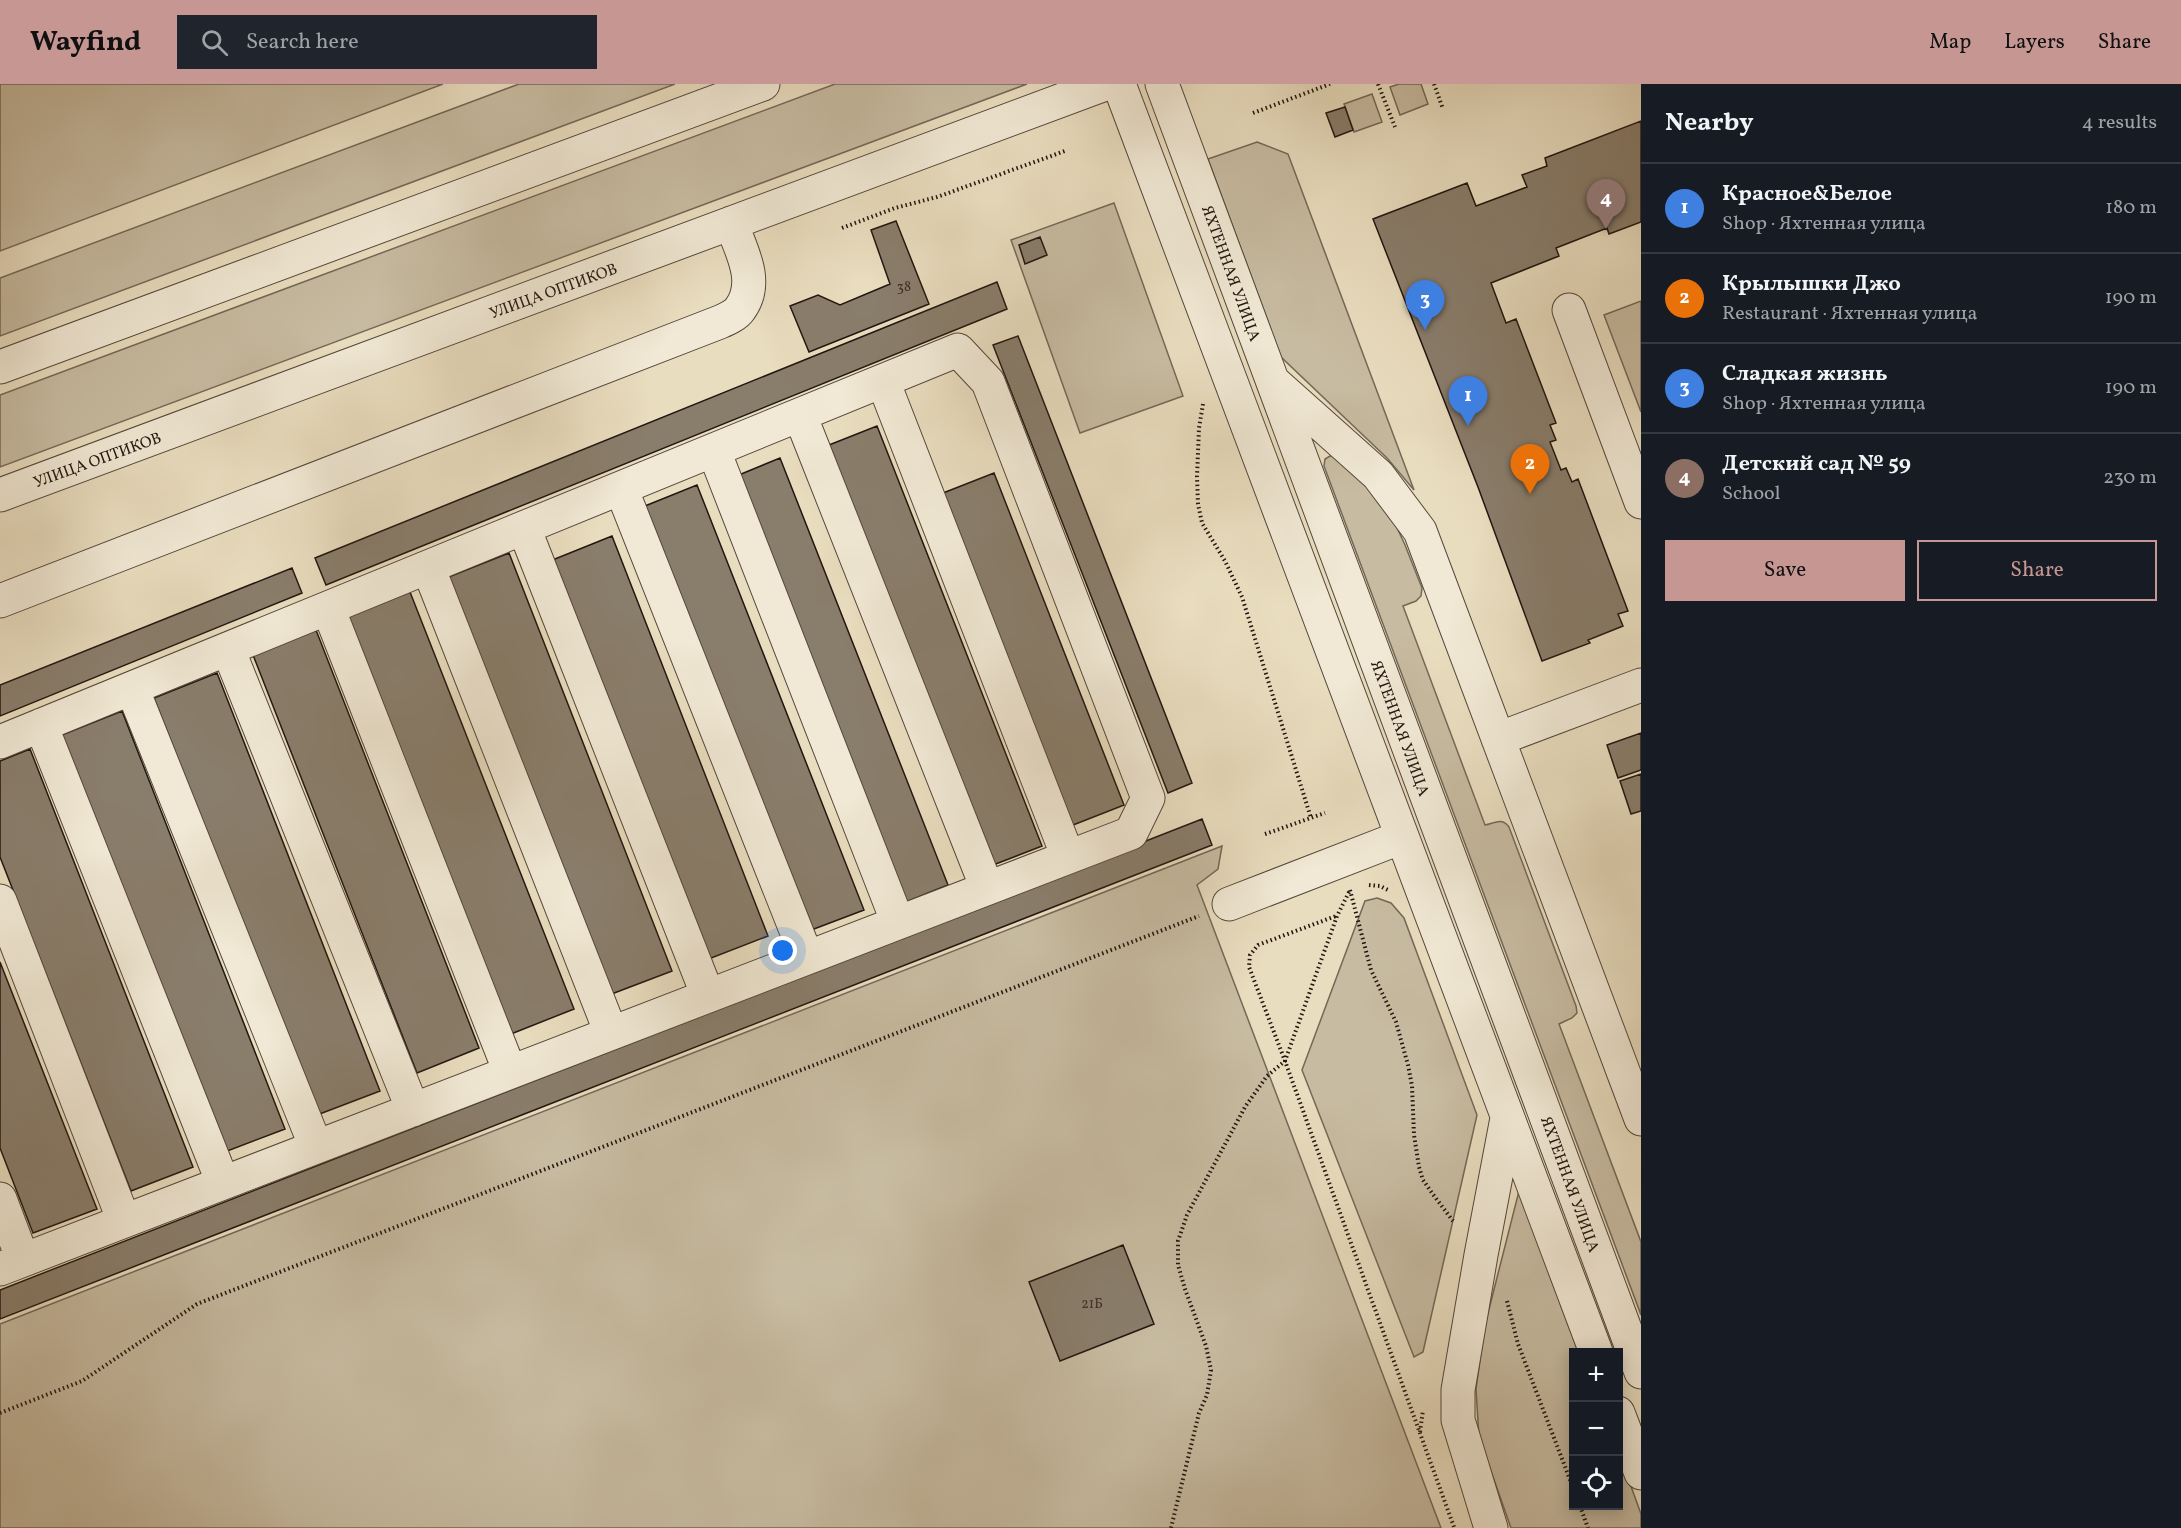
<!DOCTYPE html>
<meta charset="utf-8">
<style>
:root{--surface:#171b24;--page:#20242c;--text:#f1f3f6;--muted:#9ea1a6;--line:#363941;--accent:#c59692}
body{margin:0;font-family:Vollkorn,serif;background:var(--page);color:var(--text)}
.controls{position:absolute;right:18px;bottom:18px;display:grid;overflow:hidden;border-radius:0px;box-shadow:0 3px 15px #0003}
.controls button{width:54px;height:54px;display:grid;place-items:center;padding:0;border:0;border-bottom:2px solid var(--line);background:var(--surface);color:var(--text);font:30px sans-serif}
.you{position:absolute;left:783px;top:867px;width:21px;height:21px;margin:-15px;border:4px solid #fff;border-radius:50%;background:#1a73e8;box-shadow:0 0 0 9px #1a73e833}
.badge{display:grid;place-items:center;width:39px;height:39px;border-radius:50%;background:var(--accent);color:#fff;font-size:20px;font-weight:700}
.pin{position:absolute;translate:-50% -50px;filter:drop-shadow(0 2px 3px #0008)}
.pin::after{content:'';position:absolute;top:32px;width:21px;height:18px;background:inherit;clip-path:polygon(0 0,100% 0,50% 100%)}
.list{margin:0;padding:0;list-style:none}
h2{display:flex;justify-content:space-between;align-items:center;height:78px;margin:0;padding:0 24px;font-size:26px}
h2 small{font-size:20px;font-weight:400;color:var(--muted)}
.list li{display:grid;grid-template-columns:39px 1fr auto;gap:18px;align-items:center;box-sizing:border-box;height:90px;padding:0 24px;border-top:2px solid var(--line)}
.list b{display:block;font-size:22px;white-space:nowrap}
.list p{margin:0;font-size:20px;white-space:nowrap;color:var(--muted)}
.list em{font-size:20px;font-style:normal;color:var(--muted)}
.actions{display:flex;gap:12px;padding:18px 24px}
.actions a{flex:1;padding:14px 0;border:2px solid var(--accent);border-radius:0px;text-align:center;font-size:21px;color:var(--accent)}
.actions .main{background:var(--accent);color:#111}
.icon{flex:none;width:33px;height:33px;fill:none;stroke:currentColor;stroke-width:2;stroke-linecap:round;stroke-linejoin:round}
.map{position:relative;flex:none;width:1641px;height:1444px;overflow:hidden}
header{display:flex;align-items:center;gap:36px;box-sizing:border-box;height:84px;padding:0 30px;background:var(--accent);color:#111}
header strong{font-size:28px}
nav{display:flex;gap:33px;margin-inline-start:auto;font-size:21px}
.search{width:420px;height:54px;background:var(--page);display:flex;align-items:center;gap:15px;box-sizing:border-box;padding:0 21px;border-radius:0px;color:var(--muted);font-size:22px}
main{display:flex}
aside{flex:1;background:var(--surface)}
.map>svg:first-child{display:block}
.green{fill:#c7bba1;stroke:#746858;stroke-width:1.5}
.building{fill:#897d6b;stroke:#221610;stroke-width:1.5}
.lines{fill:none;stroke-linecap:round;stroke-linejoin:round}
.minor-casing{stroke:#54483c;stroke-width:35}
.path{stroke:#221610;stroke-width:4;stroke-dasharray:1.5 3;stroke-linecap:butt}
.minor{stroke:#f1e9d5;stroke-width:33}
.labels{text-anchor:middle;stroke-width:6;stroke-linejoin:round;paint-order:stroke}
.number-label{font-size:14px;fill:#3c3027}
.street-label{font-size:16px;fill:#221610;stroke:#f1e9d5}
</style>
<header>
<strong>Wayfind</strong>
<div class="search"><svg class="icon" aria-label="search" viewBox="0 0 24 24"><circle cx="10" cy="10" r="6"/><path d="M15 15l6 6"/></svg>Search here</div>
<nav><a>Map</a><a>Layers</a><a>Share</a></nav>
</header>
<main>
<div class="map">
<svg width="1641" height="1444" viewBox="0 0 1641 1444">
<rect width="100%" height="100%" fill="#e9ddbf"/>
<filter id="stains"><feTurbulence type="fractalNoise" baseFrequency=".00333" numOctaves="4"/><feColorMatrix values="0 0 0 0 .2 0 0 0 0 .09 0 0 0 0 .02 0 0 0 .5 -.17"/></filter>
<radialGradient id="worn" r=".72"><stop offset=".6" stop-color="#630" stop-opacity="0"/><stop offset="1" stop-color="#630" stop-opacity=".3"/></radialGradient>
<path class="green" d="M 0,0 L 443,0 L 0,167 Z
M 519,0 L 675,0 L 0,252 L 0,194 Z
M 835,0 L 1027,0 L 0,383 L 0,311 Z
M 1399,0 L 1421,0 L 1428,20 L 1400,31 L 1390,3 Z
M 1372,10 L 1382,38 L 1354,48 L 1344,20 Z
M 1257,58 L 1288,70 L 1414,406 L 1387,374 L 1281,273 L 1208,75 Z
M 1114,119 L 1183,312 L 1080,349 L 1011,156 Z
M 1641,217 L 1641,328 L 1604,231 Z
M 1330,372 L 1337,372 L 1378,414 L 1393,435 L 1405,461 L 1422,504 L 1421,512 L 1416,517 L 1403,522 L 1485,741 C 1495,739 1502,733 1509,743 L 1576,922 L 1577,929 L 1572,934 L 1559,940 L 1641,1158 L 1641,1231 L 1324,382 L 1325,375 Z
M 1222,762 L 1218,785 L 1197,801 L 1441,1444 L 0,1444 L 0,1240 Z
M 1377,814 L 1391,819 L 1404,834 L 1477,1031 L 1423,1268 L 1414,1273 L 1302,986 L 1365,817 Z
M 1520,1103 L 1581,1268 L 1574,1268 L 1574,1422 L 1618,1422 L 1619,1369 L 1641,1430 L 1641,1444 L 1511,1444 L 1479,1353 L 1476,1305 L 1485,1241 Z"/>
<path class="building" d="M 1345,23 L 1353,46 L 1335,53 L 1326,29 Z
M 1641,37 L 1641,138 L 1609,150 L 1607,144 L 1556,164 L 1559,172 L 1491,199 L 1506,239 L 1516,235 L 1556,339 L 1550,341 L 1556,356 L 1550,358 L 1561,386 L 1566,384 L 1572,398 L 1578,395 L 1628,527 L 1618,530 L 1623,542 L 1588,556 L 1590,559 L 1542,577 L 1478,403 L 1373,135 L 1467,99 L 1476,122 L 1527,103 L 1522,91 L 1547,82 L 1545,74 Z
M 896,137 L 929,220 L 809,268 L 790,222 L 818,211 L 840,221 L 890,200 L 871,146 Z
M 1040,153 L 1047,171 L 1025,180 L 1019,161 Z
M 997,198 L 1007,225 L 326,501 L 315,474 Z
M 1018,252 L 1192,699 L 1168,709 L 993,261 Z
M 877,342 L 1042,762 L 988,783 L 824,363 Z
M 780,374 L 948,801 L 901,820 L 734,393 Z
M 994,389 L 1124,721 L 1068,743 L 938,411 Z
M 697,401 L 864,826 L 806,848 L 640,424 Z
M 612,452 L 768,852 L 706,876 L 550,477 Z
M 509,469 L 672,887 L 609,911 L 446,494 Z
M 292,484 L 302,509 L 0,632 L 0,601 Z
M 410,508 L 574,925 L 511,950 L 348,532 Z
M 316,546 L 479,964 L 417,989 L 253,571 Z
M 217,589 L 380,1007 L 317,1031 L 154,614 Z
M 122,627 L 285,1045 L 222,1069 L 59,652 Z
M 1641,649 L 1641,686 L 1618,694 L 1607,661 Z
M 30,665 L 193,1083 L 131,1107 L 0,773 L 0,677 Z
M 1641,690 L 1641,727 L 1631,730 L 1620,697 Z
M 1202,735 L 1212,761 L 0,1235 L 0,1206 Z
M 0,878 L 97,1125 L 33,1149 L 0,1064 Z
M 1123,1161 L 1154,1240 L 1060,1277 L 1029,1198 Z"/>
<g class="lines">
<defs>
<path id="minor" d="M 1119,0 L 1596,1268
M 1162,0 L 1641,1288
M 1569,226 L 1641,418
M 0,283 L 763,0
M 883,297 L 1068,773
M 1276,300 L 1378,391 L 1420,447 L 1641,1035
M 800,331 L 987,804
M 714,367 L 898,839
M 621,404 L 807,874
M 0,411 L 1105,0
M 524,444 L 708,912
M 428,483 L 611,949
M 0,517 L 720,238 C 727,235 736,231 740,225 C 760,198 741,166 731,139
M 328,524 L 510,988
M 228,565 L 413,1026
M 132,604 L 316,1063
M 41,641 L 223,1099
M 1498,655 L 1641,601
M 0,658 L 958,266 L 988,298 L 1148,714 L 1131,749 L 0,1185
M 0,817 L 124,1137
M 1229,820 L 1402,753
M 0,1115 L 23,1176
M 1618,1329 L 1641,1389
M 1491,1444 L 1458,1336 L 1458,1306 L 1481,1171 L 1507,1034"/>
</defs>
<use href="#minor" class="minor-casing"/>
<path class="path" d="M 1378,0 L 1395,43
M 1434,0 L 1443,25
M 1253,29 L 1330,0
M 842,144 L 895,124 L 937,113 L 1065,67
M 1203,320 L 1199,344 L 1197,393 L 1198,420 L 1202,439 L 1225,477 L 1242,513 L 1311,734
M 1265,750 L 1325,729
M 1369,801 L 1380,802 L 1388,806
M 1350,806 L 1371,886 L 1396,938 L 1408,981 L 1412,1002 L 1414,1051 L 1419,1083 L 1423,1096 L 1432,1109 L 1453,1137
M 1349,808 L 1337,832 L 1285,977 L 1454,1443
M 1507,1217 L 1518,1260 L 1574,1406
M 0,1329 L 82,1297 L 197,1220 L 1199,832
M 1420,1348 L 1423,1326
M 1580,1422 L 1588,1444
M 1171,1444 L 1199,1329 L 1207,1311 L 1211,1286 L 1206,1262 L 1185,1205 L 1178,1181 L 1178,1157 L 1187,1131 L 1245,1023 L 1267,992 L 1285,977 L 1249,883 L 1250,871 L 1258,861 L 1336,832"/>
<use href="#minor" class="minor"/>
</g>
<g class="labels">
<g class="number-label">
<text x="904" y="207">38</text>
<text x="1092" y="1224">21Б</text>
</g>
<g class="street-label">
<text transform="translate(1232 189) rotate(70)" y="6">ЯХТЕННАЯ УЛИЦА</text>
<text transform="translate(553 206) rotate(-20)" y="6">УЛИЦА ОПТИКОВ</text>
<text transform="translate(97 375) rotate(-20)" y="6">УЛИЦА ОПТИКОВ</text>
<text transform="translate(1401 644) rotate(70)" y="6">ЯХТЕННАЯ УЛИЦА</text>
<text transform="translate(1571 1100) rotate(70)" y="6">ЯХТЕННАЯ УЛИЦА</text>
</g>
</g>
<rect width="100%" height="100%" filter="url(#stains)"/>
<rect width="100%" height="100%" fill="url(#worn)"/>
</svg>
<div class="controls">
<button>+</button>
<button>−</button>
<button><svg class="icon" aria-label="locate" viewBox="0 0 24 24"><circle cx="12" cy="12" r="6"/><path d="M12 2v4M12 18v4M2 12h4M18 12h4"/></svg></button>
</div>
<div class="you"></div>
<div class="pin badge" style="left:1468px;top:342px;background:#3f7fe0">1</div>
<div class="pin badge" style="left:1530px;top:410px;background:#e8710a">2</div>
<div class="pin badge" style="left:1425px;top:246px;background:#3f7fe0">3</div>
<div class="pin badge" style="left:1606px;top:145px;background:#8d6e63">4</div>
</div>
<aside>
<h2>Nearby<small>4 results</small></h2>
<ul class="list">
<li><span class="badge" style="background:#3f7fe0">1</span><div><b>Красное&amp;Белое</b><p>Shop · Яхтенная улица</p></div><em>180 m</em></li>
<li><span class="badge" style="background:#e8710a">2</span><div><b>Крылышки Джо</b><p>Restaurant · Яхтенная улица</p></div><em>190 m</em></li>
<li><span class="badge" style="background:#3f7fe0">3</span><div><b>Сладкая жизнь</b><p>Shop · Яхтенная улица</p></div><em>190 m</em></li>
<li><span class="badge" style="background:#8d6e63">4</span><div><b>Детский сад № 59</b><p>School</p></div><em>230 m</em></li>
</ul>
<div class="actions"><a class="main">Save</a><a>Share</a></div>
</aside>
</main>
